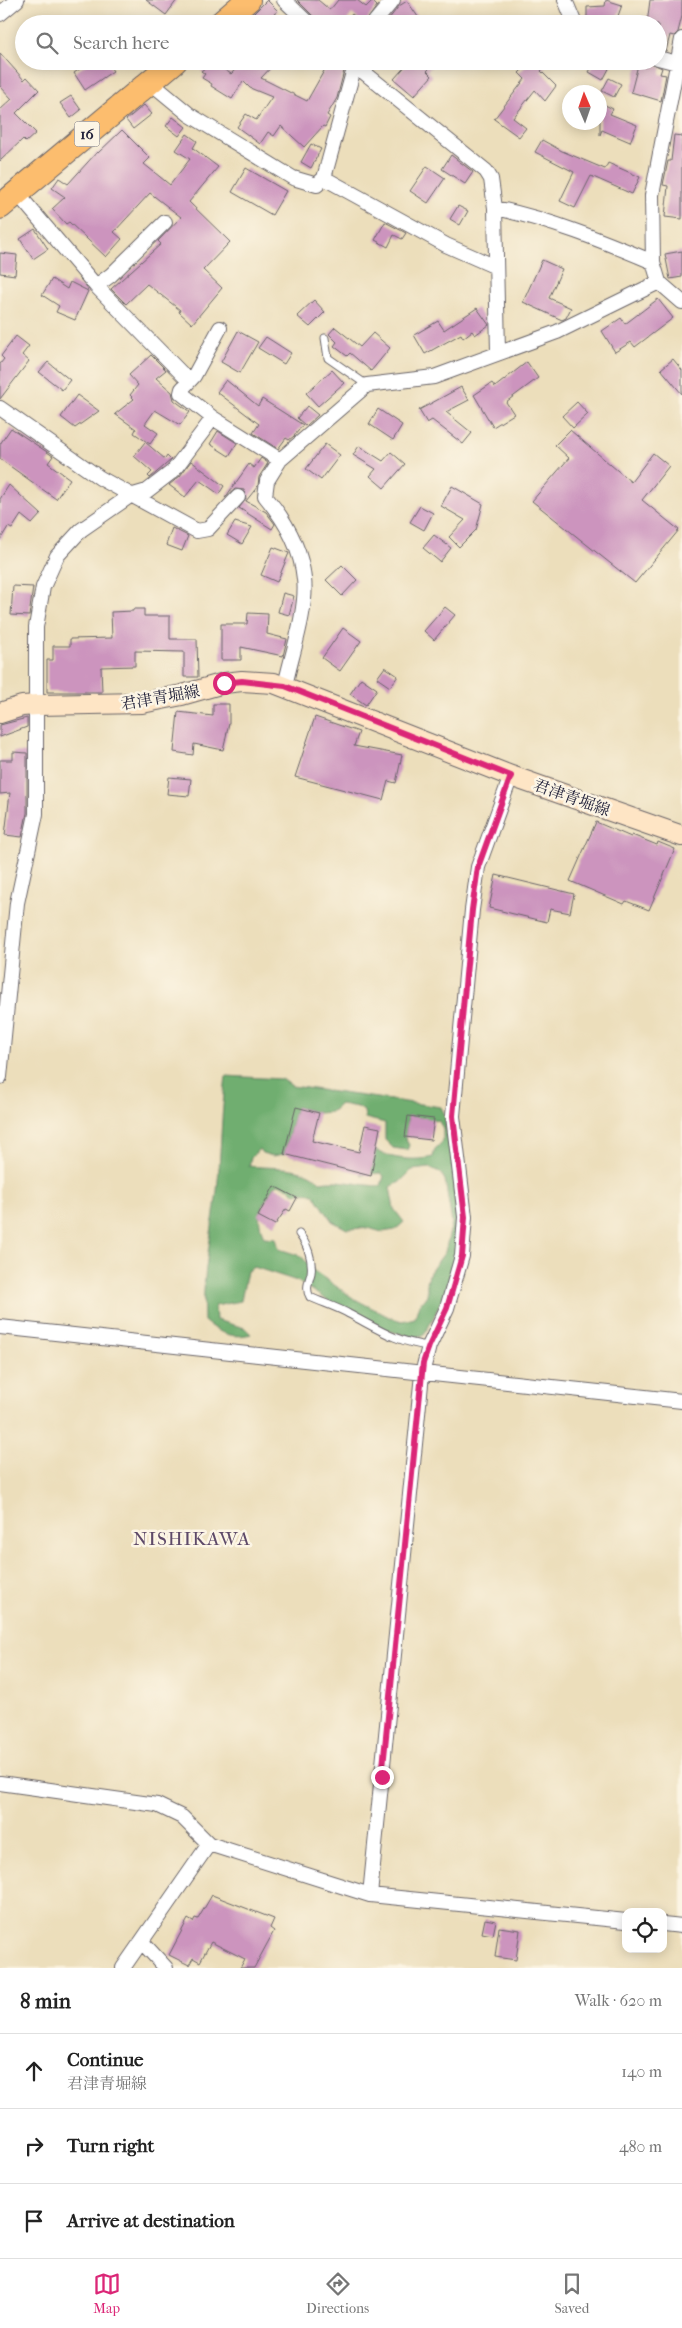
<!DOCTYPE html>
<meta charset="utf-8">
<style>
:root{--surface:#fff;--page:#f2f2f2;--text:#222;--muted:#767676;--line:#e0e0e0;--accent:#db2777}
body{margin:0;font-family:"IM FELL French Canon","Noto Serif JP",serif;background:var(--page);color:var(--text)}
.controls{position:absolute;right:15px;bottom:15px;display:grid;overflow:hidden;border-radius:10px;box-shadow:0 2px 12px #0003}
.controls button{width:45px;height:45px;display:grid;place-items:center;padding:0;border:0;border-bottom:1px solid var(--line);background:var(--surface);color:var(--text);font:25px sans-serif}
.compass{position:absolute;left:562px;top:85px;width:45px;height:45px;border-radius:50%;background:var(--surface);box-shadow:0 2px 12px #0003;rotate:358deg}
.stop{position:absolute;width:15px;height:15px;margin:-11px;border:4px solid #db2777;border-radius:50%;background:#fff}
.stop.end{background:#db2777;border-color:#fff;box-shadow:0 1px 5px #0008}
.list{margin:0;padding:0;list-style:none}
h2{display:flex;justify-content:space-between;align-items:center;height:65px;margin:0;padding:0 20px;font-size:21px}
h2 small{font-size:16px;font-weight:400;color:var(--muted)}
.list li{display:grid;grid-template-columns:32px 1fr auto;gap:15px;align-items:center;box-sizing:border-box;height:75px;padding:0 20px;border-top:1px solid var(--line)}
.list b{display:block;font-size:19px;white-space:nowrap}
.list p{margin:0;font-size:16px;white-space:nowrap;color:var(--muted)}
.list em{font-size:16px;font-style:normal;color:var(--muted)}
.icon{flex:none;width:28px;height:28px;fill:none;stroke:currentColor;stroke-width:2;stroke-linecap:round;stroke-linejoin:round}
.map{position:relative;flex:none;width:682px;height:1968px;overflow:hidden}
.search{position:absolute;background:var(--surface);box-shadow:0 2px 12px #0003;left:15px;right:15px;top:15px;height:55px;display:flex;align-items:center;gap:12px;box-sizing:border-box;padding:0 18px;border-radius:28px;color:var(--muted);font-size:19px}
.sheet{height:290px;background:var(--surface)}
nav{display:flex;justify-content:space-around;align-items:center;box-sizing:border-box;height:70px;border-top:1px solid var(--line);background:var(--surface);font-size:14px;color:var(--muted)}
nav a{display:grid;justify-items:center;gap:2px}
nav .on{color:var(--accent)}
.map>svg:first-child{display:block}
.forest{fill:#6fae70;stroke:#486856;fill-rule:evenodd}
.building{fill:#cc94be}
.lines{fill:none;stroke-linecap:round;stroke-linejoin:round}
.service-casing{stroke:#696468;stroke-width:9}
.minor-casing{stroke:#696468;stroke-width:16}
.secondary-casing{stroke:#696468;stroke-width:22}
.trunk-casing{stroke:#696468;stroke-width:26}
.service{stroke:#fff;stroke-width:7}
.minor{stroke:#fff;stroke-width:14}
.secondary{stroke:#fee5c5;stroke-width:20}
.trunk{stroke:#fcbd6e;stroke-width:24}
.route{stroke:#db2777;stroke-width:6}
.labels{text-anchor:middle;stroke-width:5;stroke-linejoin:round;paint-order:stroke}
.shield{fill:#fcf5e5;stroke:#63616e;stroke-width:1}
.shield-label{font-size:15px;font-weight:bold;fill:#22223b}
.street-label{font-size:16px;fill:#22223b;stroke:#fcf5e5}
.quarter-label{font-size:19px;letter-spacing:1px;fill:#5e4a69;stroke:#fcf5e5}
</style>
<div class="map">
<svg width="682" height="1968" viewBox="0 0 682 1968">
<rect width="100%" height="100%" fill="#fcf5e5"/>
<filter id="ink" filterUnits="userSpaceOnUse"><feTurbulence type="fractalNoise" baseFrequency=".02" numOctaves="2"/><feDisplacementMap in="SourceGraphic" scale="10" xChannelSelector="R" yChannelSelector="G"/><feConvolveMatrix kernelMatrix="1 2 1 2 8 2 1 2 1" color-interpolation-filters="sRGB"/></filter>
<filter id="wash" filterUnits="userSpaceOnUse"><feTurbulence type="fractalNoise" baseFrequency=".0096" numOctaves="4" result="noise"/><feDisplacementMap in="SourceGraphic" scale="20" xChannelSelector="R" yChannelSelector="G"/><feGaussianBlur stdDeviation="1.12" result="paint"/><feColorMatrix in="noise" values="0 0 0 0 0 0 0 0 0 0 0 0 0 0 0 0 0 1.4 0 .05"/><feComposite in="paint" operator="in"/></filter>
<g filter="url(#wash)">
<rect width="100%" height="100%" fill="#ecdebb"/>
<path class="forest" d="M 226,1076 L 282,1079 L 292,1086 L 441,1107 C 447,1117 445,1128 448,1140 C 449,1145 451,1149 453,1154 C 458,1172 462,1201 462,1219 C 463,1253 441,1306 424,1335 L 413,1337 L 389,1331 L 348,1308 L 330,1302 L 297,1281 L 254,1267 L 247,1271 L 241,1301 L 215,1306 L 216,1320 L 245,1328 L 251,1334 C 233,1339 218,1333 204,1321 C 201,1277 212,1235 217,1191 C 221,1153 221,1114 226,1076 ZM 340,1104 L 358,1107 L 364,1111 L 365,1118 L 385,1123 L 385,1140 L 393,1148 L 407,1150 L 409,1145 L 405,1138 L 408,1116 L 439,1121 L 443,1129 L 443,1141 L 435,1149 L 433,1157 C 416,1161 389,1160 375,1149 L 357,1169 L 362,1175 L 380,1173 L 384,1176 L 381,1186 C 360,1186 340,1178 320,1182 C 304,1164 271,1169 249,1166 L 251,1158 L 259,1149 L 262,1153 L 273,1156 L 284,1154 L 296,1107 L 319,1113 L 331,1112 ZM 430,1168 L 440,1172 L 445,1180 L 452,1223 L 445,1252 L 430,1272 L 427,1281 L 427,1295 L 418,1307 L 415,1318 L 402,1321 L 389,1317 L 353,1298 L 314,1271 L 301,1256 L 279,1249 L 276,1238 L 264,1237 C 254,1212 262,1208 274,1186 L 278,1184 L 289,1188 L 295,1194 L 300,1192 L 314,1194 L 332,1221 L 347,1229 L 368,1228 L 382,1232 L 395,1230 L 404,1222 L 394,1209 L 390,1187 L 400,1182 L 412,1170 Z"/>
<g id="blocks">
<path class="building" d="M 146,0 L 177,0 L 166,15 Z
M 267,0 L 278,11 L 274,14 L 284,24 L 254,24 L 249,18 Z
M 297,0 L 318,0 L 330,10 L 338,0 L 357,0 L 366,7 L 372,1 L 377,6 L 364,24 L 352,14 L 344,24 L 318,24 L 315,18 Z
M 606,0 L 622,5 L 615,24 L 587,24 L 587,7 L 605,6 Z
M 650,0 L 682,0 L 682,16 L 678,32 L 674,36 L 670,35 L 666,51 L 658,49 L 658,24 L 647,24 Z
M 407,1 L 423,24 L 385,24 L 399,6 Z
M 0,53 L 24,80 L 27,77 L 39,90 L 16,113 L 36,133 L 26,142 L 23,139 L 0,161 L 0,110 L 12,99 L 0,86 Z
M 91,61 L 106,61 L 113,71 L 85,90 L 74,73 Z
M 243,61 L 277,61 L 261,78 L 307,101 L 329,62 L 344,71 L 337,98 L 327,115 L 330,117 L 325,127 L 323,126 L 304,147 L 281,126 L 274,136 L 268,132 L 260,144 L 237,127 L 246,114 L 256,120 L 272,97 L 250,88 L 243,81 L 232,99 L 211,86 L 212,84 L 202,78 L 205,74 L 201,71 L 213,62 L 231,74 Z
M 410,61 L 437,61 L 427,71 L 432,76 L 414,96 L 394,79 Z
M 531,61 L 550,61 L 541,71 L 556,86 L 545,101 L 535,90 L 513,118 L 526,128 L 519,137 L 494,119 L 525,79 L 519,73 Z
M 595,61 L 613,61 L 603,80 L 589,72 Z
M 647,61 L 662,68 L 660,74 L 666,75 L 661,101 L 631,92 L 638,65 L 646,67 Z
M 609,78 L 621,84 L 614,97 L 602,91 Z
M 71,96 L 81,110 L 71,118 L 60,103 Z
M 603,104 L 613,109 L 610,114 L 637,125 L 630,142 L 602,130 L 600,135 L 600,110 Z
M 144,105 L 152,114 L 133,129 L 126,120 Z
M 173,117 L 186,127 L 179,136 L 166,126 Z
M 122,130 L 150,158 L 144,164 L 170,185 L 190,159 L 176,150 L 187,134 L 197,141 L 193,148 L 218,167 L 189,202 L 230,242 L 203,270 L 222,288 L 192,324 L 179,312 L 180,310 L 147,284 L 126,304 L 111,289 L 161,244 L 158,241 L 181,217 L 150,193 L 114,232 L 122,239 L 106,257 L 69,222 L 66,224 L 52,209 L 65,197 L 52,188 L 59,178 L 68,184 L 97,152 L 98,153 Z
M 674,135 L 682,136 L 682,219 L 665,217 L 668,186 L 663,185 L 668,161 L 671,161 Z
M 542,140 L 562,151 L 605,169 L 608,163 L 640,177 L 632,194 L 591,176 L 575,208 L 560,201 L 574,172 L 535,152 Z
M 311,144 L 321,149 L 311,168 L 301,162 Z
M 451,155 L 473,172 L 465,184 L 442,169 Z
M 427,166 L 445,178 L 428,203 L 410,191 Z
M 246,168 L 286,191 L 272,215 L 232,192 Z
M 458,206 L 468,211 L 460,225 L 450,219 Z
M 385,222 L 406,233 L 402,239 L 394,235 L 388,247 L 375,240 Z
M 35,229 L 48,249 L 33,259 L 20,239 Z
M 682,251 L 682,277 L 670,279 L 665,254 Z
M 0,253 L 17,255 L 15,275 L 0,273 Z
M 542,260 L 562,269 L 549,298 L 571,308 L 566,318 L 562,320 L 523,302 Z
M 52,279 L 67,289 L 70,282 L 88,291 L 75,320 L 56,312 L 59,306 L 42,295 Z
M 658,299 L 673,318 L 635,347 L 631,342 L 615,352 L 602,331 L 621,318 L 625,324 Z
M 314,300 L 325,312 L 310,327 L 297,316 Z
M 477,308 L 489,325 L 475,335 L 472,331 L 463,338 L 461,334 L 425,354 L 414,335 L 438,321 L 444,330 Z
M 335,327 L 360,347 L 373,333 L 390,348 L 371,371 L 350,353 L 347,356 L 334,346 L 337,342 L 329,334 Z
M 238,331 L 258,342 L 240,373 L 221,362 Z
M 16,336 L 29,346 L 22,355 L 29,361 L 0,399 L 0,364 L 4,359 L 1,356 Z
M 266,337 L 291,353 L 284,364 L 258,348 Z
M 151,355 L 166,370 L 156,378 L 172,392 L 174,400 L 190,412 L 180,425 L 155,410 L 145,424 L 158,433 L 150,444 L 134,433 L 136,429 L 115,414 L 134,399 L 130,395 L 138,385 L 129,375 Z
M 673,359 L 682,370 L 682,394 L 661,369 Z
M 48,362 L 70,380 L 62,390 L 39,372 Z
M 527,362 L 538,378 L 506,402 L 514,414 L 493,427 L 474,395 L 492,383 L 495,387 Z
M 332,370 L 344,383 L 318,406 L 306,393 Z
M 226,380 L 258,406 L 262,399 L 303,425 L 294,436 L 289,440 L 286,438 L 278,449 L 253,433 L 259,424 L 217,392 Z
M 461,387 L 469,400 L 446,412 L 472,433 L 463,444 L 432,420 L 427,423 L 419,410 Z
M 77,395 L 99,411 L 75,428 L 61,417 Z
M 577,402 L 588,414 L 573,428 L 562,416 Z
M 307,406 L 318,415 L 306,426 L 297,418 Z
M 378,409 L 402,425 L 393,440 L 369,424 Z
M 11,428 L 53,456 L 48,463 L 70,479 L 56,499 L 0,459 L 0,444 Z
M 570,430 L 631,482 L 653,453 L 669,466 L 642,500 L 679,530 L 635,583 L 532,501 L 569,458 L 555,445 Z
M 218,431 L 237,443 L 229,456 L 210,444 Z
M 145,442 L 165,459 L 167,456 L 171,460 L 150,478 L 148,476 L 152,472 L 134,456 Z
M 325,444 L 340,455 L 321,480 L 306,469 Z
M 359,446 L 383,461 L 391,452 L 405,464 L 384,488 L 370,476 L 376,469 L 353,455 Z
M 261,458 L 268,463 L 259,477 L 258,486 L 246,501 L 266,512 L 275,524 L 272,529 L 239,508 L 246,499 L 244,490 L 235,489 L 225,498 L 249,464 L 254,468 Z
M 191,461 L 224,486 L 219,494 L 199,480 L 185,497 L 169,485 L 180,476 Z
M 9,485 L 41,514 L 32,524 L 21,515 L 12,529 L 8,527 L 0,540 L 0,499 Z
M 452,486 L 483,504 L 476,530 L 459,547 L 449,537 L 465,520 L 441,506 Z
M 420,506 L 433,513 L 424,530 L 410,522 Z
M 235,522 L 252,527 L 242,544 L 227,535 Z
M 172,528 L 188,536 L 182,551 L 166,545 Z
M 434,535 L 451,548 L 440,562 L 423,548 Z
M 273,547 L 289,553 L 277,582 L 261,575 Z
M 342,565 L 357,580 L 342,596 L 326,580 Z
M 13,586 L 33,587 L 29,616 L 11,615 Z
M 283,593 L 294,596 L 289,615 L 278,612 Z
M 445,607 L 455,615 L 434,640 L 424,631 Z
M 133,609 L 144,609 L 144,616 L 170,616 L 170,639 L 197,639 L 198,677 L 184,677 L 184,652 L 135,651 L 135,666 L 101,667 L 102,692 L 47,692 L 47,660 L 53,660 L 53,646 L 70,646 L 70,639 L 112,638 L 111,612 L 133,611 Z
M 248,613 L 268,614 L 267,634 L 287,639 L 283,656 L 241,647 L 241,660 L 221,660 L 221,624 L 247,624 Z
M 343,628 L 361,641 L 340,671 L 322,658 Z
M 385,667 L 398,676 L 390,687 L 377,678 Z
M 361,678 L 377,689 L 366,705 L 350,694 Z
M 213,704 L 229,704 L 229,723 L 223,750 L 194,744 L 193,755 L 174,752 L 178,712 L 213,716 Z
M 315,717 L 359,732 L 354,746 L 402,755 L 396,783 L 388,781 L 383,800 L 295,777 Z
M 27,718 L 27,727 L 0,737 L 0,725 Z
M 13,752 L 27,753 L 27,813 L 22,837 L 5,835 L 10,793 L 0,794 L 0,760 L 13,760 Z
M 169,777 L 191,779 L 189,796 L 167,794 Z
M 596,822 L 631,837 L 632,835 L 657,845 L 658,842 L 675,849 L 649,910 L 626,901 L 624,904 L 570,881 Z
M 496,875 L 574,894 L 570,913 L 550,909 L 547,922 L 489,908 Z
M 296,1107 L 319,1113 L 312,1141 L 359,1152 L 365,1125 L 380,1128 L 371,1176 L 284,1154 Z
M 408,1116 L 434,1119 L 431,1140 L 405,1137 Z
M 274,1186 L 297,1198 L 290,1211 L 286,1209 L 275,1225 L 258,1216 Z
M 212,1895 L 274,1919 L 270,1928 L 274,1931 L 254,1968 L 240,1968 L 245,1959 L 211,1942 L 200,1962 L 193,1958 L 189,1965 L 169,1955 L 188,1919 L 193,1922 L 195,1918 L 198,1919 Z
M 485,1919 L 496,1921 L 493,1935 L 482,1933 Z
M 499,1927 L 520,1930 L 516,1960 L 495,1957 Z"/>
</g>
</g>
<g filter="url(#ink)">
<use href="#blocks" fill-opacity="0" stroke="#696468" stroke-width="1"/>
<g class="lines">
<defs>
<path id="service" d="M 325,338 L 328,358 L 367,385
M 299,1234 C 307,1244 313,1259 311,1273 C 309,1281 305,1289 310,1297 C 323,1303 337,1307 349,1314 C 378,1329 396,1342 429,1346"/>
<path id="minor" d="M 284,0 L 309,24
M 565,0 L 575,24
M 0,14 L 17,0
M 373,24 L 393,0
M 682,39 L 652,195 L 653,262 L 659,282 L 682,302
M 658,58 L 677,63
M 350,61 L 486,171 L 491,179 L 495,208 C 549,219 603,241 653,262
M 150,82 L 190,115 L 293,178 L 317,185 L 324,178 L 355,65
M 324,178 L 446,245 L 496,267
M 17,193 L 96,286 L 189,381
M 495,208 L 498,352
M 96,286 L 111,275 L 165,222
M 220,328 L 194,376 L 182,389 L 181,393 L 213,418 L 280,460
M 0,408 L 100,478 L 197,531 L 208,529 L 238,497
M 285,686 C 291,657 308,608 304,579 C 301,547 285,520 265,496 L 267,481 L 280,460 L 367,385 L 434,377 L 557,332 L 659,282
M 0,1077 L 17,903 L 36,814 L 36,627 L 43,587 L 57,556 L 81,530 L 130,496 L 147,491 L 173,471 L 213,418
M 0,1327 L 682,1401
M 0,1783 L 157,1805 L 182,1817 L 209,1844 L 370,1895 L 626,1921
M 370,1895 L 422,1374 L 429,1346 L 447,1308 L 462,1256 L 465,1217 L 453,1116 L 472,910 L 478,867 L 511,776
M 663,1924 L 682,1926
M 142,1942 L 166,1968
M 123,1968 L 209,1844"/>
<path id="secondary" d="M 0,713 L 22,706 L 38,705 L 142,703 L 182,695 L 224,683 L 242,681 L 274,683 L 511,776 L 682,836"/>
<path id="trunk" d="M 220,24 L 248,0
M 0,207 L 175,61"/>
</defs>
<use href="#service" class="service-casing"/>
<use href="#minor" class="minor-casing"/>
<use href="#secondary" class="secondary-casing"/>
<use href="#trunk" class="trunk-casing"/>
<use href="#service" class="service"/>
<use href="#minor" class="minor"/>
<use href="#secondary" class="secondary"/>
<use href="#trunk" class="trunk"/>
</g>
</g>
<g class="lines" filter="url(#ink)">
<path class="route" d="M 224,683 L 242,681 L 285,686 L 511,776 L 478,867 L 472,910 L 453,1116 L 465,1217 L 462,1256 L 447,1308 L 429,1346 L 423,1363 L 382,1777"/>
</g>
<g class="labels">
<rect class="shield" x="74.5" y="121.5" width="25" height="25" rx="4"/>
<g class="shield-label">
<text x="87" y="139">16</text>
</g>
<g class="street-label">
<text transform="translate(160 697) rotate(-10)" y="6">君津青堀線</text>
<text transform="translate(572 797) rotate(20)" y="6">君津青堀線</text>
</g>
<g class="quarter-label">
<text x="192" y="1545">NISHIKAWA</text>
</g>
</g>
</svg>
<div class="controls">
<button><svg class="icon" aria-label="locate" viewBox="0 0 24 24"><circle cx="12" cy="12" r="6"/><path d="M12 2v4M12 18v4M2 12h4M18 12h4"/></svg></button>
</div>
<svg class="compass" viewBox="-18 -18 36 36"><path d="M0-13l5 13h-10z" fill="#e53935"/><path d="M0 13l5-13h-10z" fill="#767676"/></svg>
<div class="stop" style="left:224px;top:683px"></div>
<div class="stop end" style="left:382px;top:1777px"></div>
<div class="search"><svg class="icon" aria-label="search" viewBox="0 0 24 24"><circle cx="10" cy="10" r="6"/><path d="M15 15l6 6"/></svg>Search here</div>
</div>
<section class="sheet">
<h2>8 min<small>Walk · 620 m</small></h2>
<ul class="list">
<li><svg class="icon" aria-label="ahead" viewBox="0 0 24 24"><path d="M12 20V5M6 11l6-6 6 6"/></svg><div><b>Continue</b><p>君津青堀線</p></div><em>140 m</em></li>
<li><svg class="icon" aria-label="right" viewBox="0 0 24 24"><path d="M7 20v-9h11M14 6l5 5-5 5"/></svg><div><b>Turn right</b></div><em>480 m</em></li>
<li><svg class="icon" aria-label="arrive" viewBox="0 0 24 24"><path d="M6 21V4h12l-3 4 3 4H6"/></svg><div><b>Arrive at destination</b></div></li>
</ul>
</section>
<nav>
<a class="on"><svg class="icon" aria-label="map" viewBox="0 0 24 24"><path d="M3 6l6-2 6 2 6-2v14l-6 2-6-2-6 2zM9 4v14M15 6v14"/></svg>Map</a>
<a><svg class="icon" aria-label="directions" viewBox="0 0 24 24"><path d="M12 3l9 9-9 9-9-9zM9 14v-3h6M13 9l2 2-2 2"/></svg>Directions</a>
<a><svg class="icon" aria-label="saved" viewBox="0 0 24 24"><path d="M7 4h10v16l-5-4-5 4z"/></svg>Saved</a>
</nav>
